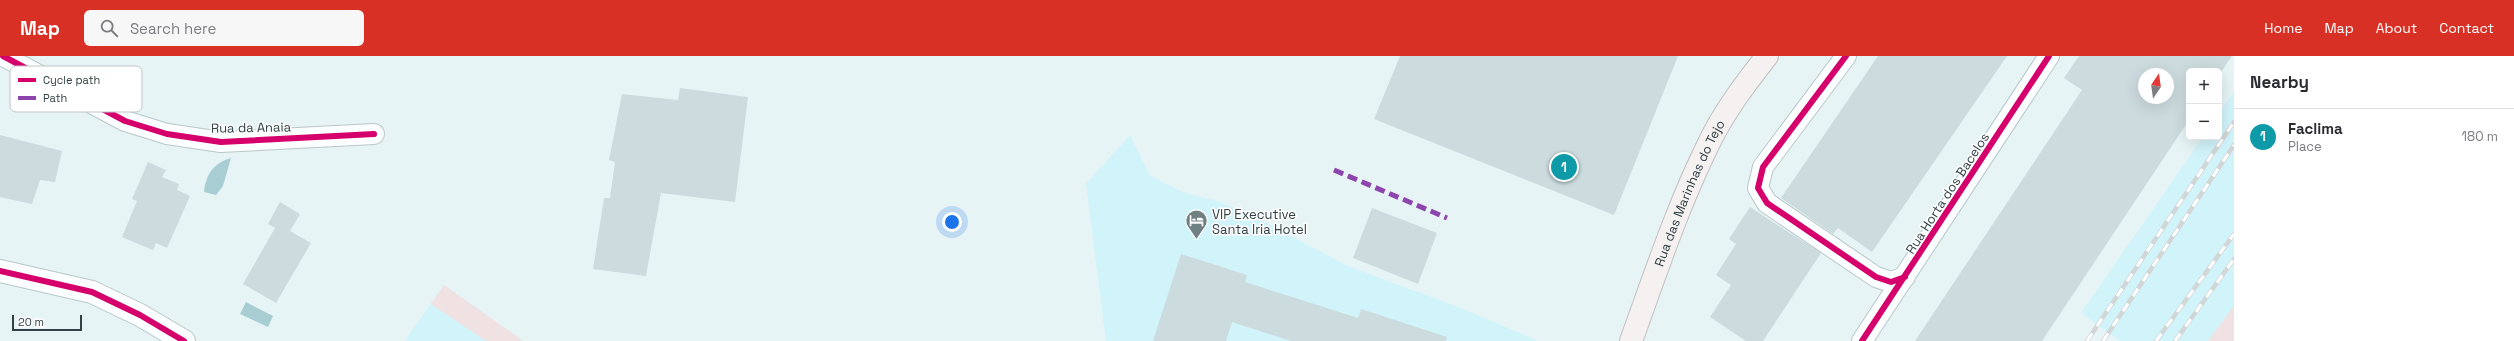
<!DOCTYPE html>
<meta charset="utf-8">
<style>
:root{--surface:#fff;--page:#f7f7f7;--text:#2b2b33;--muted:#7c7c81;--line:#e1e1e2;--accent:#d93025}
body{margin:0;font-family:"Space Grotesk",sans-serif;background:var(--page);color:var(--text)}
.controls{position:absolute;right:12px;top:12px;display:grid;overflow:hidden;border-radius:6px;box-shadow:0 4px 16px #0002}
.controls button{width:36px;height:36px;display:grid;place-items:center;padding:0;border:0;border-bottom:1px solid var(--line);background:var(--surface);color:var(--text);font:20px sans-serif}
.compass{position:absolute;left:2138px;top:12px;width:36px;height:36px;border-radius:50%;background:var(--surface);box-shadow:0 4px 16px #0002;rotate:13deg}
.scale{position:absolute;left:12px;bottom:10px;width:70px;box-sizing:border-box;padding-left:4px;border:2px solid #304044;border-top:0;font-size:11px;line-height:14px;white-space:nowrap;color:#304044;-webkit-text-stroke:3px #fff;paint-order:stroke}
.you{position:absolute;left:952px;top:166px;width:14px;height:14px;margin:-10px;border:3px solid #fff;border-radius:50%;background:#1a73e8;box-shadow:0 0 0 6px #1a73e833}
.badge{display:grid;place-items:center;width:26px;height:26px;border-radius:50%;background:var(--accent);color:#fff;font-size:13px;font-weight:700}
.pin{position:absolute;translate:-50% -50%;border:2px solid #fff;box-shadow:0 1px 4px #0006}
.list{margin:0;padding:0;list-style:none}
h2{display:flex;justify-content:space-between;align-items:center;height:52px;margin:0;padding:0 16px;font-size:17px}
h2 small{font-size:13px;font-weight:400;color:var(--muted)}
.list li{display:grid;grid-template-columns:26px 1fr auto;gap:12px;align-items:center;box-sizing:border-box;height:56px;padding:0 16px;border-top:1px solid var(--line)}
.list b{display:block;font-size:15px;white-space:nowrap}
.list p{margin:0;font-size:13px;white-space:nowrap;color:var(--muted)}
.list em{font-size:13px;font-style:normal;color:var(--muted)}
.icon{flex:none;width:22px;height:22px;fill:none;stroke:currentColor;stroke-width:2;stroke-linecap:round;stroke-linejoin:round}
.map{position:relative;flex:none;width:2234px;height:285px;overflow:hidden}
header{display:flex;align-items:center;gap:24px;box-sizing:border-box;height:56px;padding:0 20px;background:var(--accent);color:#fff}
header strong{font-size:19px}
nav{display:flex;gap:22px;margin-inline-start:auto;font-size:14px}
.search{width:280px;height:36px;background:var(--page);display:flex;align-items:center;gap:10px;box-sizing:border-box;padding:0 14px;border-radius:6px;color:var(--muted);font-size:15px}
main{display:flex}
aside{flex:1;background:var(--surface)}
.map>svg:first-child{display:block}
.built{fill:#d1f3fa}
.green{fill:#f0e2e2}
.water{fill:#a8ced4}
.building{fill:#ccdbde;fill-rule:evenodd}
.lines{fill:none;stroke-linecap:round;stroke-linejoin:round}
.minor-casing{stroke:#b9c7c9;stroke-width:22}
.tertiary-casing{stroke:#b9c7c9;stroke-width:24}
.primary-casing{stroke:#c2bebf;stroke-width:24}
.minor{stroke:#fbfdfe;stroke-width:20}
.tertiary{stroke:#fbfdfe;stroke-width:22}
.primary{stroke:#f5f1f1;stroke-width:22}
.rail-casing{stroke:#d2d6d7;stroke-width:4.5}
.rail{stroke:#fff;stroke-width:3;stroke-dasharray:9;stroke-linecap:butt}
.quiet{stroke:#8e44ad;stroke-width:5;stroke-dasharray:10 5;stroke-linecap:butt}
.cycleway-casing{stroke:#fff;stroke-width:8}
.cycleway{stroke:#d6006c;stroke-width:6}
.labels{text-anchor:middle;stroke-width:3;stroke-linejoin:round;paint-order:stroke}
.street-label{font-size:13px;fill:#304044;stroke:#fff}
.poi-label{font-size:13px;fill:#304044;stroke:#fff;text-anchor:start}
.key{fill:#fff;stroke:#c1c6c7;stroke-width:1}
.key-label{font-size:11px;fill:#304044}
</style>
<header>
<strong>Map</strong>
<div class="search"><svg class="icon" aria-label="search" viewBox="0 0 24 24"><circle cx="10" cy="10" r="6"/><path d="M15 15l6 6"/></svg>Search here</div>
<nav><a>Home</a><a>Map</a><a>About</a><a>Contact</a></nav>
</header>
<main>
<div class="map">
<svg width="2234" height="285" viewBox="0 0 2234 285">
<rect width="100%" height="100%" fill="#e6f4f6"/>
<path class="built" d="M 2234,36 L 2234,250 L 2208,285 L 2120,285 L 2081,257 L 2203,81 L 2219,81 L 2219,57 Z
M 1130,79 L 1150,120 L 1183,136 L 1223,147 L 1253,160 L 1348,210 L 1461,252 L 1538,285 L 1106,285 L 1086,128 Z
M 444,229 L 522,284 L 522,285 L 405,285 Z"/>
<path class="green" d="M 444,229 L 522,284 L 522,285 L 486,285 L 431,248 Z
M 2234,250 L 2234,285 L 2208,285 Z"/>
<path class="water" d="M 231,102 L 223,130 L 216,139 L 204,136 C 206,119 213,107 231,102 Z
M 246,246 L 273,260 L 268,271 L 240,258 Z"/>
<path class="building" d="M 1400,0 L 1678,0 L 1614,159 L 1374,63 Z
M 1878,0 L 2007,0 L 1872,196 L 1838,172 L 1833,178 L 1781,142 Z
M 2079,0 L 2232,0 L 2219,19 L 2219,15 L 2189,15 L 2189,64 L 2042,285 L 1915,285 L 2082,34 L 2064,22 ZM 2144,18 L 2168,18 L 2168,42 L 2144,42 Z
M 680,32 L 748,41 L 735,146 L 661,137 L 646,220 L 593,213 L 604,142 L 610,142 L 615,106 L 609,104 L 622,38 L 678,44 Z
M 0,79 L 62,95 L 55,126 L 40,124 L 32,148 L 0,141 Z
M 148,106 L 166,114 L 162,121 L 179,128 L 177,134 L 190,140 L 167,192 L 156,187 L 153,194 L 122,181 L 137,145 L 132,143 Z
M 280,146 L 300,158 L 290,175 L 311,187 L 276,247 L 243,228 L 275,172 L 268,168 Z
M 1750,151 L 1821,197 L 1763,285 L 1746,285 L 1710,261 L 1731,229 L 1716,219 L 1736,188 L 1729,183 Z
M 1372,152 L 1437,177 L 1418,228 L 1353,202 Z
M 1181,198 L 1247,219 L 1245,226 L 1358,262 L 1361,253 L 1447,281 L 1446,285 L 1291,285 L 1232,266 L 1226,285 L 1153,285 Z"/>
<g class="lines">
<defs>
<path id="minor" d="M 3,0 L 125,65 L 167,78 L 221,86 L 374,78
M 1846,0 L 1763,111 L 1758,132 L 1767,147 L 1876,221 L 1891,226 L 1905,221
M 1862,285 L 2049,0"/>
<path id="tertiary" d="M 0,215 L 92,236 L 140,259 L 184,285"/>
<g id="primary">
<path id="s1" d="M 1631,285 C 1655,219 1677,152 1708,89 C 1723,57 1745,28 1767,0"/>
</g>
</defs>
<use href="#minor" class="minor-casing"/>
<use href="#tertiary" class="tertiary-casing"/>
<use href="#primary" class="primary-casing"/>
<use href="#minor" class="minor"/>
<use href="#tertiary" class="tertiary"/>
<use href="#primary" class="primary"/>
<defs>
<path id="rail" d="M 2087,285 L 2234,66
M 2103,285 L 2234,89
M 2156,285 L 2234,178
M 2175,285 L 2234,203"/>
</defs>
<use href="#rail" class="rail-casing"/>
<use href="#rail" class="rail"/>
<path class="quiet" d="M 1334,114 L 1447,162"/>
<defs>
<path id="cycleway" d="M 3,0 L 125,65 L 167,78 L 221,86 L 374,78
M 1846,0 L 1763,111 L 1758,132 L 1767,147 L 1876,221 L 1891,226 L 1905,221
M 0,215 L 92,236 L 140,259 L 184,285
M 1862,285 L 2049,0"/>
</defs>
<use href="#cycleway" class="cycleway-casing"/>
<use href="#cycleway" class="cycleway"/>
</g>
<defs>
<symbol id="hotel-pin" viewBox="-11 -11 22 30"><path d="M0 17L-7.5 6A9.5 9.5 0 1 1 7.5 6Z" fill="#707f82" stroke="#fff"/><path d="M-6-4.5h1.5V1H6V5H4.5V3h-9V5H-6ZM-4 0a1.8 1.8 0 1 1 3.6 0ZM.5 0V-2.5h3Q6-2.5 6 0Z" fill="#fff"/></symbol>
</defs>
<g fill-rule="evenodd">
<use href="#hotel-pin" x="1184" y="152" width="25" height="34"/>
</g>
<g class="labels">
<g class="street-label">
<text transform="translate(251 71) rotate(-1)" y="5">Rua da Anaia</text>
<text transform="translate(1947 137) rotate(-57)" y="5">Rua Horta dos Bacelos</text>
<text dy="5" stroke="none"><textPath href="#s1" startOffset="159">Rua das Marinhas do Tejo</textPath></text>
</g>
<g class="poi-label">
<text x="1212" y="163">VIP Executive<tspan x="1212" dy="15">Santa Iria Hotel</tspan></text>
</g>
</g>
<rect x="10" y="10" width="132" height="46" rx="6" class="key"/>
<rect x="18" y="22" width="18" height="4" fill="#d6006c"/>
<rect x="18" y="40" width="18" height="4" fill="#8e44ad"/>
<g class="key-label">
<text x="43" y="28">Cycle path</text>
<text x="43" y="46">Path</text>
</g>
</svg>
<div class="controls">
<button>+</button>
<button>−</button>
</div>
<svg class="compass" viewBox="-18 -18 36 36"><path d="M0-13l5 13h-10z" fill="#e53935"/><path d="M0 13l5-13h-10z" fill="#7c7c81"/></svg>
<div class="scale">20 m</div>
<div class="you"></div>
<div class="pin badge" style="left:1564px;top:111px;background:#0f9aa8">1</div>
</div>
<aside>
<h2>Nearby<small></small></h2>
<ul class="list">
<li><span class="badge" style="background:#0f9aa8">1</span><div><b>Faclima</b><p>Place</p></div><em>180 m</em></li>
</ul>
</aside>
</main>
